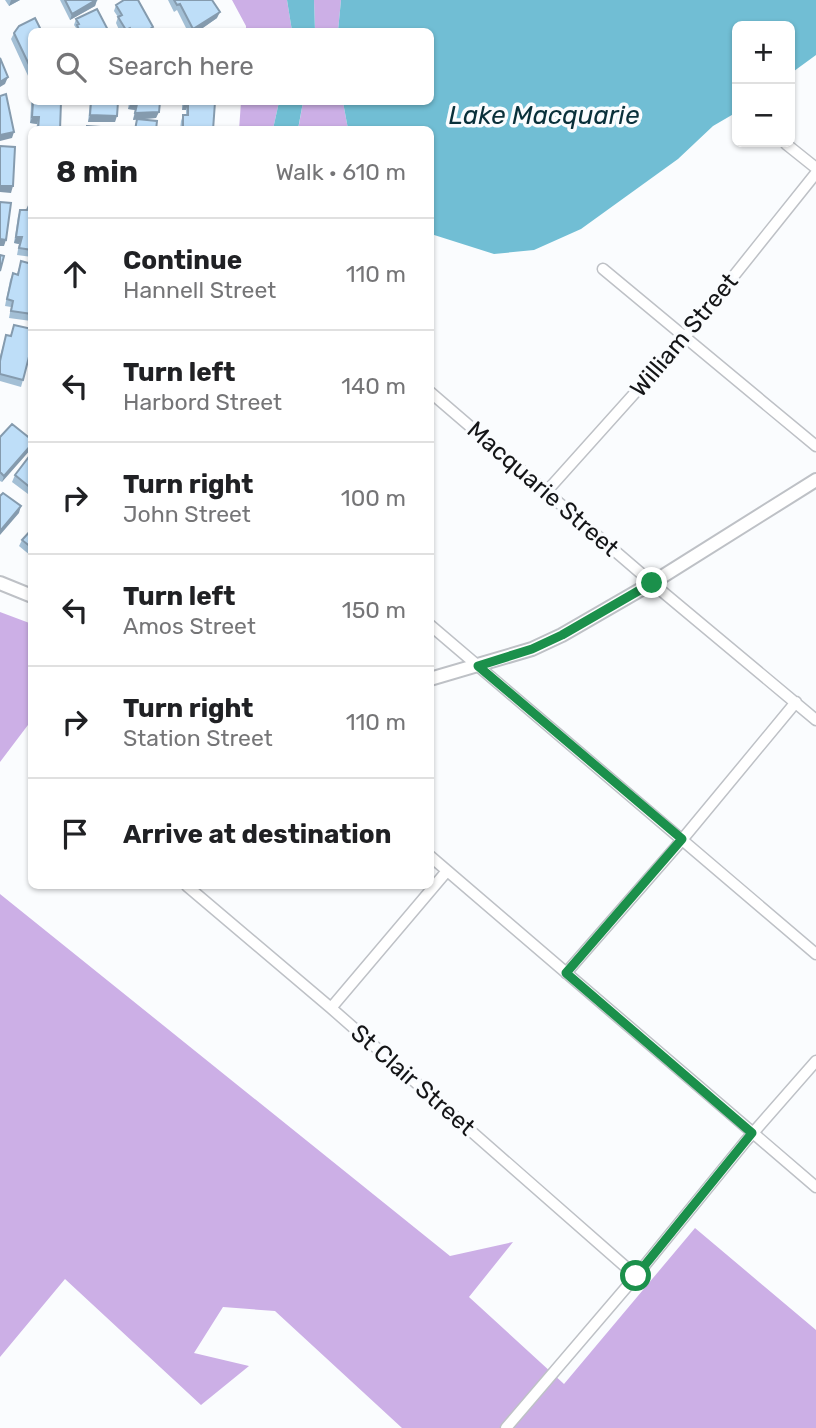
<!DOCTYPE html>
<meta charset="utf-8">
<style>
:root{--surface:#fff;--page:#f2f2f2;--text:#202124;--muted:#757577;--line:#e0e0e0}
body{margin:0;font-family:Rubik,sans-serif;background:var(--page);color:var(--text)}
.controls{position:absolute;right:21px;top:21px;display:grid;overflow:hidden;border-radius:10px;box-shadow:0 2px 5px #0004}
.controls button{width:63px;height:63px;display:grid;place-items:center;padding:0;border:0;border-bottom:2px solid var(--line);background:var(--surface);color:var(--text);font:35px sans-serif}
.stop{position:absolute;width:21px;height:21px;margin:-16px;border:5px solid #1b904b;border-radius:50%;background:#fff}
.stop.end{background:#1b904b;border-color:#fff;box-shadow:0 2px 7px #0008}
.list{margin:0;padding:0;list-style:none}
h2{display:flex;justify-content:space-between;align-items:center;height:91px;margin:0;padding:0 28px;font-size:30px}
h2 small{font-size:23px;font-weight:400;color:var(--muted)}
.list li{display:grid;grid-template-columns:46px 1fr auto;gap:21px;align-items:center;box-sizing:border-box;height:112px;padding:0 28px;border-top:2px solid var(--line)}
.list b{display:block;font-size:26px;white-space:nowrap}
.list p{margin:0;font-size:23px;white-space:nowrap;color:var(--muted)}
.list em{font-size:23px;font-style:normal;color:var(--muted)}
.icon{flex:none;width:38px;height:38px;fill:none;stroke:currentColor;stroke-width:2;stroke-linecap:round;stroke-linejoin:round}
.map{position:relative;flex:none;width:816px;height:1428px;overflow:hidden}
.search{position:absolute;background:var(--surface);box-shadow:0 2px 5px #0004;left:28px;top:28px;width:406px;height:77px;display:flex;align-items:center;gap:18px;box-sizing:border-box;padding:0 24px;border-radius:10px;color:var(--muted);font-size:26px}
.panel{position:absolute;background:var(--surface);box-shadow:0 2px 5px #0004;left:28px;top:126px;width:406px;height:763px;border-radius:10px}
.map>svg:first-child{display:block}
.forest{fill:#ccafe6}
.water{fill:#71bed4}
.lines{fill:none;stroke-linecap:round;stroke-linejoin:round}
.minor-casing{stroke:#bec1c6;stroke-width:13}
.tertiary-casing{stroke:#bec1c6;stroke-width:16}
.minor{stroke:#fff;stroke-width:10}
.tertiary{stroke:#fff;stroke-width:12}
.wall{fill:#a3bfd5}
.shaded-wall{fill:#859bae}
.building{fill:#bedef8;stroke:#859bae;stroke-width:2}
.route{stroke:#1b904b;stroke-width:9}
.labels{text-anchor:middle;stroke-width:7;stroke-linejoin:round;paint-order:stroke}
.street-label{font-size:24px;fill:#141517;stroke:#fafcfe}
.water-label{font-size:26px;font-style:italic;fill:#09303a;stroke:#fafcfe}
</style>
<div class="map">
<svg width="816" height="1428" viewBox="0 0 816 1428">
<rect width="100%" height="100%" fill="#fafcfe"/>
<path class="forest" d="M 232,0 L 287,0 L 292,31 L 246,31 L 246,26 Z
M 314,0 L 341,0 L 338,31 L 315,31 Z
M 241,102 L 279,102 L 273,129 L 239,130 Z
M 303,102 L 343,102 L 348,129 L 298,130 Z
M 0,612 L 32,624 L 31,721 L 0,762 Z
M 0,894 L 450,1256 L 513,1242 L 469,1297 L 564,1384 L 695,1228 L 816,1330 L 816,1428 L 402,1428 L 275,1311 L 223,1307 L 194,1353 L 249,1366 L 201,1405 L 65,1279 L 0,1357 Z"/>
<path class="water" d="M 287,0 L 314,0 L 315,31 L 292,31 Z
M 341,0 L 816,0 L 816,55 L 790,74 L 790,26 L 737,26 L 737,112 L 713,126 L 678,159 L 581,229 L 534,250 L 494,254 L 431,234 L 430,130 L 348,129 L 343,102 L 430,102 L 430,32 L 338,31 Z
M 279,102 L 303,102 L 298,129 L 273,129 Z"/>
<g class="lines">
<defs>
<path id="minor" d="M 786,144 L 816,168
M 603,269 L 816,446
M 430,392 L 658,588 L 816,720
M 546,492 L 685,337 L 816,173
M 430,625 L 816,954
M 430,856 L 816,1187
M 187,886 L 331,1008 L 636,1276
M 566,973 L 676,847 L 796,702
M 331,1008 L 447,871
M 506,1428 L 636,1276 L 745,1142 L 816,1061"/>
<path id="tertiary" d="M 0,583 L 32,596
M 430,679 L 532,649 L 562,635 L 652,583 L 816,480"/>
</defs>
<use href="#minor" class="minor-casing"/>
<use href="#tertiary" class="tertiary-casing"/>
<use href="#minor" class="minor"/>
<use href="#tertiary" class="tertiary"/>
</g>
<path class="wall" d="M 5,0 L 20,0 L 9,6 Z
M 60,0 L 97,0 L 95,6 L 70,20 Z
M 168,0 L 212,0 L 217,18 L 197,32 L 188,32 L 177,10 L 174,12 Z
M 116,5 L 152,32 L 120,32 L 116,23 L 118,17 L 114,11 Z
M 76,19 L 109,32 L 75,32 L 76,28 L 74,25 Z
M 32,32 L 32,77 L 29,78 L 11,39 L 14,33 Z
M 32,88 L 32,102 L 61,102 L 60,130 L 36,130 L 37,124 L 30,123 Z
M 90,102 L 118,102 L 115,122 L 88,122 Z
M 129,102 L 160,102 L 156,118 L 137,119 L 156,130 L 134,130 L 137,119 L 133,120 L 135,110 L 128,109 Z
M 182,102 L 215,102 L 213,130 L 180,130 L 181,121 L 183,115 L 186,115 L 186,110 L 182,110 Z
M 32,150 L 32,182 L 30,182 Z
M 32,199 L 32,257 L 17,255 L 19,244 L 14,243 L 18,216 L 20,210 L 27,210 Z
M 21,261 L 32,264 L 31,321 L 9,318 L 11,307 L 5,306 L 10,280 L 13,273 L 17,274 Z
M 6,335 L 23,380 L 21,387 L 0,381 L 0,356 Z
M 0,437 L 32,440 L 2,482 L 0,481 Z
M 31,454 L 32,497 L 12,482 L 15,475 Z
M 32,529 L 32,562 L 29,561 L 31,556 L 19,546 L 22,540 Z"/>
<path class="shaded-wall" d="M 11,0 L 20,0 L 9,6 Z
M 97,0 L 95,6 L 70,20 L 72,14 Z
M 220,12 L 217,18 L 197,32 L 192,32 L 193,29 Z
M 8,77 L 5,84 L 0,87 L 0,82 Z
M 131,103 L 137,104 L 135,110 L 128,109 Z
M 184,103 L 188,104 L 186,110 L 182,110 Z
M 159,112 L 156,118 L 133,120 L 135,113 Z
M 90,115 L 117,116 L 115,122 L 88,122 Z
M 32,117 L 39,117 L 37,124 L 30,123 Z
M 14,132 L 12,138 L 0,141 L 0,135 Z
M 0,186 L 13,186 L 11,193 L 0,192 Z
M 16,237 L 22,237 L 19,244 L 14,243 Z
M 0,239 L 6,240 L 4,246 L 0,246 Z
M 32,444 L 32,448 L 2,482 L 4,476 Z
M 21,506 L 19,513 L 0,535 L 0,531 Z"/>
<path class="building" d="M 65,0 L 96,0 L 72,14 Z
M 124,0 L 138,0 L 153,27 L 145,32 L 132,32 L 130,28 L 126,30 L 118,17 L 122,15 L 116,5 Z
M 174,0 L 212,0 L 220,12 L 193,29 L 180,4 L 177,5 Z
M 97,9 L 109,32 L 80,32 L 77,25 L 79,24 L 76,19 Z
M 35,18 L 42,32 L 32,32 L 32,71 L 14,33 L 19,26 Z
M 0,58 L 8,77 L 0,82 Z
M 6,94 L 14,132 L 0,135 L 0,96 Z
M 33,102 L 61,102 L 60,130 L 38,129 L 39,117 L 32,117 Z
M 91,102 L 118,102 L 117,116 L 90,115 Z
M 131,102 L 160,102 L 159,112 L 135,113 L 137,104 L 131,103 Z
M 184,102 L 215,102 L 213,130 L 183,130 L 183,115 L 188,115 L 188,104 L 184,103 Z
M 137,119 L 157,121 L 156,130 L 135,130 Z
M 87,126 L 114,128 L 114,130 L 87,130 Z
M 0,146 L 15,147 L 13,186 L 0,186 Z
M 32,199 L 32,250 L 19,248 L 22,237 L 16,237 L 20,210 L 27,210 Z
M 0,202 L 11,203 L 6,240 L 0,239 Z
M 0,255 L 4,256 L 0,271 Z
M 21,261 L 32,264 L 32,314 L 11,311 L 13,301 L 7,299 L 13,273 L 18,275 Z
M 14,325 L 32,329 L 32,345 L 23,380 L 0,374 L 0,361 L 6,335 L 11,336 Z
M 12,424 L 32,440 L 32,444 L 4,476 L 0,472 L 0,437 Z
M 31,454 L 32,454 L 32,489 L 15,475 Z
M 3,493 L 21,506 L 0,531 L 0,496 Z
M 32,529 L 32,548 L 22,540 Z"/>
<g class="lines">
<path class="route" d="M 636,1276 L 752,1133 L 566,973 L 682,839 L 478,666 L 532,649 L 562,635 L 652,583"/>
</g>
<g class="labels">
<g class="street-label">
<text transform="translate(684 335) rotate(-50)" y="8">William Street</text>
<text transform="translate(543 489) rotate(41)" y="8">Macquarie Street</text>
<text transform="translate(413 1080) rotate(41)" y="8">St Clair Street</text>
</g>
<g class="water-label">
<text x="544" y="124">Lake Macquarie</text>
</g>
</g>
</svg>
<div class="controls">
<button>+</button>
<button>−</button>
</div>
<div class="stop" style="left:636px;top:1276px"></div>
<div class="stop end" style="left:652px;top:583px"></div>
<div class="search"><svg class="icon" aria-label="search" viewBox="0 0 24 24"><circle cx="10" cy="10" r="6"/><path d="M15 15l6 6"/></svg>Search here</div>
<section class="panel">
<h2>8 min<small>Walk · 610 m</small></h2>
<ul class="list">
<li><svg class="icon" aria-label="ahead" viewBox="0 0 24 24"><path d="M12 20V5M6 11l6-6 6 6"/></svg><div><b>Continue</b><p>Hannell Street</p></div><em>110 m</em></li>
<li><svg class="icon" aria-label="left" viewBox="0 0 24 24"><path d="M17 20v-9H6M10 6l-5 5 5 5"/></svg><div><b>Turn left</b><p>Harbord Street</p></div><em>140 m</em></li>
<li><svg class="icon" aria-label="right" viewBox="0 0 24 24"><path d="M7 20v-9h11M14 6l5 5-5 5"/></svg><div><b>Turn right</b><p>John Street</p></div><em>100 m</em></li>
<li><svg class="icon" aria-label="left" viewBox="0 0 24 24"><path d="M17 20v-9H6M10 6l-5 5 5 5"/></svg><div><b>Turn left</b><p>Amos Street</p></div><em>150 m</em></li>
<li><svg class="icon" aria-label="right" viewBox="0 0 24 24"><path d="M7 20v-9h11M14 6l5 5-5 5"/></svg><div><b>Turn right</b><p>Station Street</p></div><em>110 m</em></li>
<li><svg class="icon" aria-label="arrive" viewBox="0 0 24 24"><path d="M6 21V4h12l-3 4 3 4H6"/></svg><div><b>Arrive at destination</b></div></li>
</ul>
</section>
</div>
